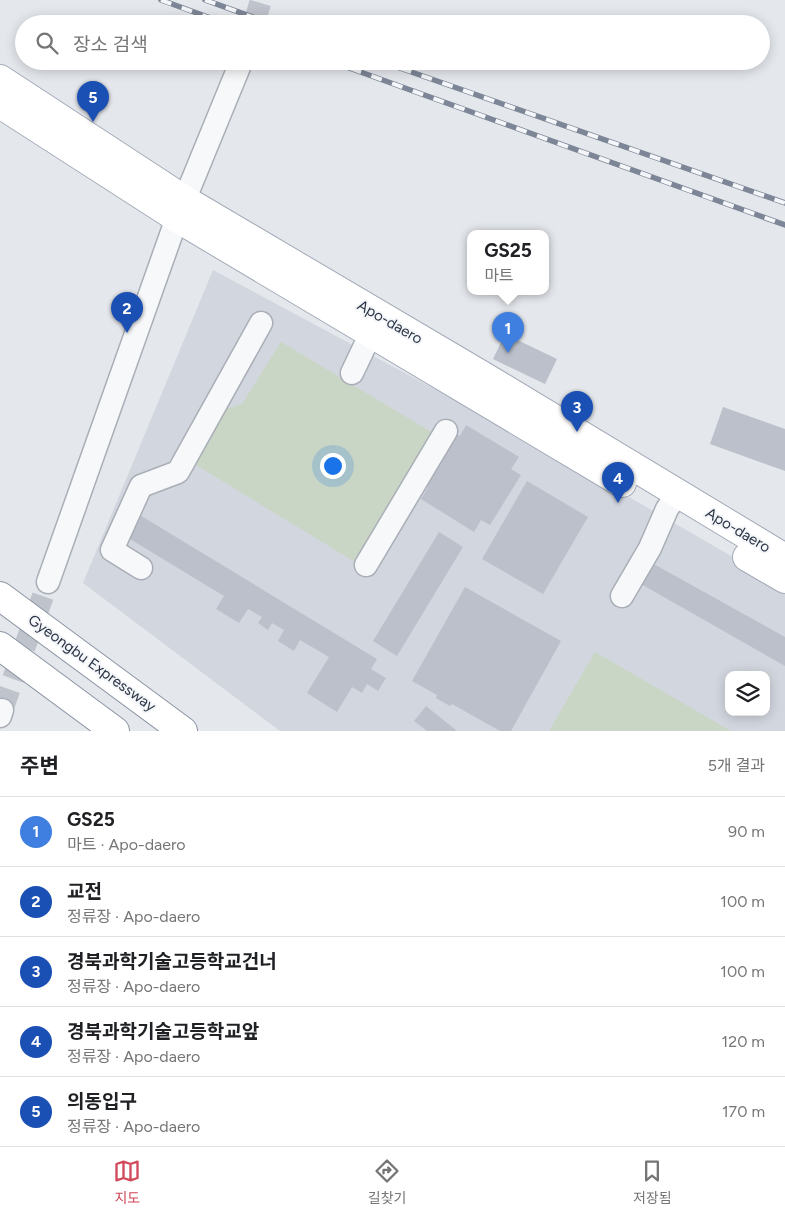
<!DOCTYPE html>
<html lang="ko">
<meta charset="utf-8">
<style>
:root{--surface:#fff;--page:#f2f2f2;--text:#202124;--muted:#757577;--line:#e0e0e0;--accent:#d1495b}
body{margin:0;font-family:Figtree,"Noto Sans KR",sans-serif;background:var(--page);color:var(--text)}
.controls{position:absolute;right:15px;bottom:15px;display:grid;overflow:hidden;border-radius:10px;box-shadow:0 2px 12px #0003}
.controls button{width:45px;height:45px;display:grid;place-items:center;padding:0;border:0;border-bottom:1px solid var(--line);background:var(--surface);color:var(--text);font:25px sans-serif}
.you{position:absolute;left:332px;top:465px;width:18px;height:18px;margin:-12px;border:4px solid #fff;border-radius:50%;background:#1a73e8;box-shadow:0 0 0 8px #1a73e833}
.badge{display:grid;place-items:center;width:32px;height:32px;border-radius:50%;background:var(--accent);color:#fff;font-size:16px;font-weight:700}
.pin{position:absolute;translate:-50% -41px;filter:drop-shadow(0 1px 2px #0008)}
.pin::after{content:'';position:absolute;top:26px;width:18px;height:15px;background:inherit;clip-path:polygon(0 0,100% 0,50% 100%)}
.popup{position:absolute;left:467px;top:230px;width:82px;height:65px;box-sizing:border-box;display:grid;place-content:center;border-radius:10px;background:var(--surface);filter:drop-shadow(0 1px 4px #0005);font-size:16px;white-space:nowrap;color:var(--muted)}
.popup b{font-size:19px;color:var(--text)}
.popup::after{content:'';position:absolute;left:50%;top:100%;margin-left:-10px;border:10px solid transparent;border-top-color:var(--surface)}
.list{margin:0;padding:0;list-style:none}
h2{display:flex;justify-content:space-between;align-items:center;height:65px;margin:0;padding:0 20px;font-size:21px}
h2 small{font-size:16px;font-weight:400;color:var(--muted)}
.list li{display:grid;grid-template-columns:32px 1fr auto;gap:15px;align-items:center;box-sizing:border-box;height:70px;padding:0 20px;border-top:1px solid var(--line)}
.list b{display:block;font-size:19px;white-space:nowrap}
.list p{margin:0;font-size:16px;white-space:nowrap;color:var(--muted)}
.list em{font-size:16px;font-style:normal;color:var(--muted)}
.icon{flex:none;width:28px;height:28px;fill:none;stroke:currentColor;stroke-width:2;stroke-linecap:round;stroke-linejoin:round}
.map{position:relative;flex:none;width:785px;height:731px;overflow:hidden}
.search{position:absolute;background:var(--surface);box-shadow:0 2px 12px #0003;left:15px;right:15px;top:15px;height:55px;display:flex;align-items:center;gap:12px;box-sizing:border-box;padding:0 18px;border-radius:28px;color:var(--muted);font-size:19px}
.sheet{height:415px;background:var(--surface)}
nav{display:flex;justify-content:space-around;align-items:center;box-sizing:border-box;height:70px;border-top:1px solid var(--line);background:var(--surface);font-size:14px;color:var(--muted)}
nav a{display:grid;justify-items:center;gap:2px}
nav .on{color:var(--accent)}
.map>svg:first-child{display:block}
.built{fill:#d2d6de;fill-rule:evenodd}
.green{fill:#c9d6c5}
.building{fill:#bbc0ca}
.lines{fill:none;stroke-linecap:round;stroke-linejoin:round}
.minor-tunnel{stroke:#bfc3cb;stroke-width:22;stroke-dasharray:22 11;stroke-linecap:butt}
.minor-casing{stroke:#a9aeb7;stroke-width:25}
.major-casing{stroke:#a3abb8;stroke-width:30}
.highway-casing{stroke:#8b94a3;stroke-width:30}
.minor{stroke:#f7f8fa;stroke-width:22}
.major{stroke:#fff;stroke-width:28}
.highway{stroke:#fff;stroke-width:28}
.rail-casing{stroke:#7d8696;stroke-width:5.5}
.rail{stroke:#f4f6f9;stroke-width:4;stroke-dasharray:11;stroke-linecap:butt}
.labels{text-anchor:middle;stroke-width:4;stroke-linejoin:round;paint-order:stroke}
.street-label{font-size:15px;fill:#2b3445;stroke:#f4f6f9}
</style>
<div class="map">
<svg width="785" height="731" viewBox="0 0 785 731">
<rect width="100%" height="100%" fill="#e4e7ec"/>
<path class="built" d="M 213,270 L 539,445 L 785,587 L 785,731 L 280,731 L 83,583 ZM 729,675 L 766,675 L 766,712 L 729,712 Z"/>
<path class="green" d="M 281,342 L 438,436 L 360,565 L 191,462 L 219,411 L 242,404 Z
M 595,652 L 731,731 L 549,731 Z"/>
<path class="building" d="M 505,334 L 557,359 L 545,384 L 493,359 Z
M 723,407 L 785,429 L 785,471 L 710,444 Z
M 466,425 L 519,457 L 511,469 L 521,475 L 490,525 L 481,520 L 474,532 L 421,499 L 428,487 L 420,482 L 451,431 L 460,436 Z
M 527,481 L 588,517 L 543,594 L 482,559 Z
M 138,514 L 377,659 L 371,669 L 386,678 L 378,691 L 367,684 L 362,693 L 352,687 L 337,712 L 307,693 L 329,657 L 300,640 L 294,651 L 278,641 L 284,630 L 272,623 L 268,630 L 258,623 L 262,617 L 248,609 L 239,623 L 216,609 L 224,596 L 125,536 Z
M 439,532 L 463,547 L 397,656 L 373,641 Z
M 652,563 L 785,637 L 785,666 L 641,584 Z
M 465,587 L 561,641 L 511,731 L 500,731 L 452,704 L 450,706 L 436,698 L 437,695 L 412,681 Z
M 426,706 L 457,731 L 427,731 L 414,721 Z"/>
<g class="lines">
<path class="minor-tunnel" d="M 254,24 L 261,0
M 2,710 L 48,582"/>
<defs>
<path id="minor" d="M 352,373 L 371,333 L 380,320
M 366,565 L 446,431
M 141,568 L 112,550 L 141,486 L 178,472 L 261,323
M 48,582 L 177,218 L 239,67
M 622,596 L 650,548 L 667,509 L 677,494
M 0,716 L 2,710"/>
<path id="major" d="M 0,79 L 185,200 L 485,377 L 785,558
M 0,104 L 177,218 L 622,483
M 747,557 L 785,579"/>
<path id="highway" d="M 0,596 L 183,731
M 0,646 L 115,731"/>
</defs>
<use href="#minor" class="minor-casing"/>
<use href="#major" class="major-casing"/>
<use href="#highway" class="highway-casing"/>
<use href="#minor" class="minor"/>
<use href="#major" class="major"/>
<use href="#highway" class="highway"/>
<defs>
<path id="rail" d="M 161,0 L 227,24
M 205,0 L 272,24
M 330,61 L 785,225
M 380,61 L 785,203"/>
</defs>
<use href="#rail" class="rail-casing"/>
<use href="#rail" class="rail"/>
</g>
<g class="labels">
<g class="street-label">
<text transform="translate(390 322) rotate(30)" y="5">Apo-daero</text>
<text transform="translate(738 530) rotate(31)" y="5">Apo-daero</text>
<text transform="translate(92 663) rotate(36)" y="5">Gyeongbu Expressway</text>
</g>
</g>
</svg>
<div class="controls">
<button><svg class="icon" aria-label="layers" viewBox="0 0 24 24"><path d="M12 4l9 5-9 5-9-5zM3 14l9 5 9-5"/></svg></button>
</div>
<div class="you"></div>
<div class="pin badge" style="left:508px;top:353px;background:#3f7fe0">1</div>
<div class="popup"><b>GS25</b>마트</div>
<div class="pin badge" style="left:127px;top:333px;background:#1a4fb4">2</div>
<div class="pin badge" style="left:577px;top:432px;background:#1a4fb4">3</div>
<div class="pin badge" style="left:618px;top:503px;background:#1a4fb4">4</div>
<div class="pin badge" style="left:93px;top:122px;background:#1a4fb4">5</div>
<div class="search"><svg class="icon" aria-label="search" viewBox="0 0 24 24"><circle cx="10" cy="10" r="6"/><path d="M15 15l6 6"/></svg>장소 검색</div>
</div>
<section class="sheet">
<h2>주변<small>5개 결과</small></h2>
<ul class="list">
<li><span class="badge" style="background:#3f7fe0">1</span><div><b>GS25</b><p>마트 · Apo-daero</p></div><em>90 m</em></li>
<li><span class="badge" style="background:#1a4fb4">2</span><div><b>교전</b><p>정류장 · Apo-daero</p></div><em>100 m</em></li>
<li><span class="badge" style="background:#1a4fb4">3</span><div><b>경북과학기술고등학교건너</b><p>정류장 · Apo-daero</p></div><em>100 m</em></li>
<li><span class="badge" style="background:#1a4fb4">4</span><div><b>경북과학기술고등학교앞</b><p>정류장 · Apo-daero</p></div><em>120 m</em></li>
<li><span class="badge" style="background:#1a4fb4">5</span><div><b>의동입구</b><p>정류장 · Apo-daero</p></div><em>170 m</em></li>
</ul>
</section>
<nav>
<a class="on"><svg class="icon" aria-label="map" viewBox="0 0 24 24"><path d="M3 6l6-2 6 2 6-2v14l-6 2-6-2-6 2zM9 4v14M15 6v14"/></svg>지도</a>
<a><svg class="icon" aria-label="directions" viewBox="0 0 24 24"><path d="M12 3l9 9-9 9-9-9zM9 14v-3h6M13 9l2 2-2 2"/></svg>길찾기</a>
<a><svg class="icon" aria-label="saved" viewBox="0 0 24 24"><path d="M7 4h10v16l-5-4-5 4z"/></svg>저장됨</a>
</nav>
